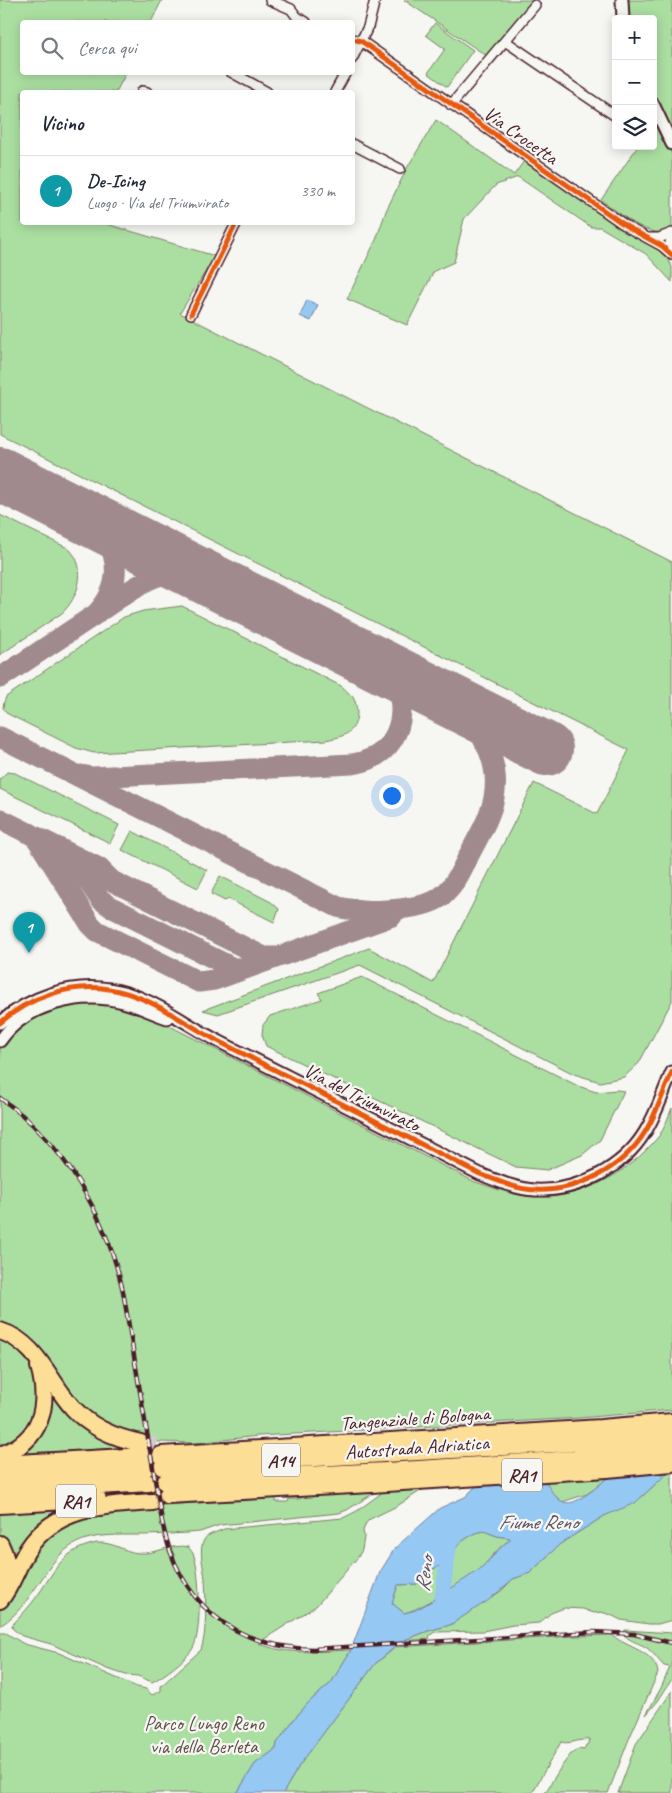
<!DOCTYPE html>
<html lang="it">
<meta charset="utf-8">
<style>
:root{--surface:#fff;--page:#f6f6f7;--text:#1f2937;--muted:#747a83;--line:#e0e1e3;--accent:#b45309}
body{margin:0;font-family:Caveat,sans-serif;background:var(--page);color:var(--text)}
.controls{position:absolute;right:15px;top:15px;display:grid;overflow:hidden;border-radius:5px;box-shadow:0 2px 12px #0003}
.controls button{width:45px;height:45px;display:grid;place-items:center;padding:0;border:0;border-bottom:1px solid var(--line);background:var(--surface);color:var(--text);font:25px sans-serif}
.you{position:absolute;left:391px;top:795px;width:18px;height:18px;margin:-12px;border:4px solid #fff;border-radius:50%;background:#1a73e8;box-shadow:0 0 0 8px #1a73e833}
.badge{display:grid;place-items:center;width:32px;height:32px;border-radius:50%;background:var(--accent);color:#fff;font-size:16px;font-weight:700}
.pin{position:absolute;translate:-50% -41px;filter:drop-shadow(0 1px 2px #0008)}
.pin::after{content:'';position:absolute;top:26px;width:18px;height:15px;background:inherit;clip-path:polygon(0 0,100% 0,50% 100%)}
.list{margin:0;padding:0;list-style:none}
h2{display:flex;justify-content:space-between;align-items:center;height:65px;margin:0;padding:0 20px;font-size:21px}
h2 small{font-size:16px;font-weight:400;color:var(--muted)}
.list li{display:grid;grid-template-columns:32px 1fr auto;gap:15px;align-items:center;box-sizing:border-box;height:70px;padding:0 20px;border-top:1px solid var(--line)}
.list b{display:block;font-size:19px;white-space:nowrap}
.list p{margin:0;font-size:16px;white-space:nowrap;color:var(--muted)}
.list em{font-size:16px;font-style:normal;color:var(--muted)}
.icon{flex:none;width:28px;height:28px;fill:none;stroke:currentColor;stroke-width:2;stroke-linecap:round;stroke-linejoin:round}
.map{position:relative;flex:none;width:672px;height:1793px;overflow:hidden}
.search{position:absolute;background:var(--surface);box-shadow:0 2px 12px #0003;left:20px;top:20px;width:335px;height:55px;display:flex;align-items:center;gap:12px;box-sizing:border-box;padding:0 18px;border-radius:5px;color:var(--muted);font-size:19px}
.panel{position:absolute;background:var(--surface);box-shadow:0 2px 12px #0003;left:20px;top:90px;width:335px;height:135px;border-radius:5px}
.map>svg:first-child{display:block}
.green{fill:#abdfa1;stroke:#7a7f66}
.water{fill:#95c8f2;stroke:#7784a2;fill-rule:evenodd}
.lines{fill:none;stroke-linecap:round;stroke-linejoin:round}
.river{stroke:#95c8f2;stroke-width:15}
.taxiway{stroke:#a08a8e;stroke-width:21}
.runway{stroke:#a08a8e;stroke-width:54}
.motorway-tunnel{stroke:#d4cbca;stroke-width:16;stroke-dasharray:16 8;stroke-linecap:butt}
.minor-casing{stroke:#4a1f2b;stroke-width:12}
.tertiary-casing{stroke:#4a1f2b;stroke-width:15}
.motorway-casing{stroke:#4a1f2b;stroke-width:20}
.minor{stroke:#f6f6f2;stroke-width:9}
.tertiary{stroke:#f6f6f2;stroke-width:11}
.motorway{stroke:#fdde96;stroke-width:16}
.rail-casing{stroke:#4a1f2b;stroke-width:4.5}
.rail{stroke:#f6f6f2;stroke-width:2.5;stroke-dasharray:8;stroke-linecap:butt}
.cycleway-casing{stroke:#f6f6f2;stroke-width:8}
.cycleway{stroke:#e8590c;stroke-width:5}
.labels{text-anchor:middle;stroke-width:4.5;stroke-linejoin:round;paint-order:stroke}
.shield{fill:#f6f6f2;stroke:#7e6067;stroke-width:1}
.shield-label{font-size:19px;font-weight:bold;fill:#4a1f2b}
.street-label{font-size:20px;fill:#4a1f2b;stroke:#f6f6f2}
.park-label{font-size:20px;fill:#624f48;stroke:#f6f6f2}
.water-label{font-size:21px;font-style:italic;fill:#605267;stroke:#f6f6f2}
</style>
<div class="map">
<svg width="672" height="1793" viewBox="0 0 672 1793">
<rect width="100%" height="100%" fill="#f6f6f2"/>
<filter id="ink" filterUnits="userSpaceOnUse"><feTurbulence type="fractalNoise" baseFrequency=".02" numOctaves="2"/><feDisplacementMap in="SourceGraphic" scale="10" xChannelSelector="R" yChannelSelector="G"/><feConvolveMatrix kernelMatrix="1 2 1 2 8 2 1 2 1" color-interpolation-filters="sRGB"/></filter>
<g filter="url(#ink)">
<path class="green" d="M 0,0 L 162,0 L 151,22 L 22,22 L 22,72 L 126,73 L 116,92 L 22,92 L 22,222 L 103,223 L 215,256 L 180,313 L 672,562 L 672,1001 L 639,1063 L 624,1077 L 600,1082 L 574,1074 L 360,965 L 218,1014 L 203,1010 L 369,948 L 433,983 L 534,783 L 597,814 L 629,750 L 0,434 Z
M 404,0 L 535,0 L 487,56 Z
M 621,0 L 672,0 L 672,141 L 653,107 L 653,19 L 620,19 Z
M 435,23 L 473,50 L 447,87 L 428,73 L 445,49 L 426,35 Z
M 436,120 L 514,175 L 524,161 L 600,213 L 663,250 L 672,267 L 672,282 L 646,254 L 600,227 L 591,227 L 518,177 L 496,185 L 464,219 L 454,262 L 434,271 L 407,325 L 347,299 L 376,240 L 386,211 L 407,168 Z
M 655,127 L 661,130 L 672,155 L 672,228 C 653,244 618,211 601,200 L 638,146 L 653,146 L 653,128 Z
M 0,515 C 18,524 35,532 53,541 C 58,544 66,546 70,550 C 88,569 78,598 62,613 L 0,655 Z
M 182,606 L 343,687 C 345,690 349,693 352,696 C 359,705 359,724 349,732 C 343,737 334,738 326,740 L 94,753 L 76,748 L 8,714 L 3,708 L 4,702 L 6,697 L 124,617 L 143,611 Z
M 7,772 L 15,773 L 119,825 L 110,843 L 0,789 L 0,779 Z
M 132,831 L 207,870 L 198,888 L 122,850 Z
M 220,876 L 271,902 L 279,909 L 274,922 L 228,899 L 225,901 L 211,894 Z
M 362,977 L 578,1086 L 596,1092 L 617,1090 L 624,1091 L 600,1140 L 582,1155 L 547,1170 L 516,1167 L 266,1046 L 262,1035 L 263,1025 L 270,1016 L 322,999 L 318,993 Z
M 87,1004 L 115,1006 L 162,1022 L 475,1182 C 492,1187 509,1194 526,1196 C 578,1202 627,1175 659,1136 C 665,1128 668,1117 672,1108 L 672,1410 L 579,1418 L 258,1436 L 196,1443 L 159,1442 L 121,1434 L 99,1424 L 0,1326 L 0,1048 C 10,1029 43,1013 63,1008 C 71,1006 79,1005 87,1004 Z
M 0,1339 L 10,1341 L 26,1357 L 37,1378 L 36,1413 L 19,1437 L 0,1446 Z
M 48,1380 L 77,1418 L 136,1447 L 19,1454 Z
M 670,1470 L 672,1470 L 672,1620 L 658,1624 L 649,1624 L 621,1620 L 611,1615 L 601,1612 L 594,1613 L 583,1609 L 564,1608 L 551,1613 L 539,1623 L 513,1625 L 483,1631 L 435,1632 L 430,1635 L 429,1639 L 402,1641 L 428,1631 L 450,1625 L 501,1591 L 513,1579 L 530,1573 L 560,1544 L 604,1516 L 643,1496 Z
M 609,1477 L 587,1494 L 562,1502 L 539,1481 Z
M 419,1488 L 422,1490 L 397,1506 L 370,1519 L 366,1523 L 363,1531 L 364,1537 L 362,1550 L 358,1557 L 316,1606 L 258,1643 C 286,1656 321,1651 351,1650 L 331,1683 L 310,1701 L 295,1718 L 277,1743 L 276,1749 L 255,1764 L 237,1793 L 0,1793 L 0,1633 L 6,1633 L 24,1644 L 59,1653 L 137,1687 L 146,1689 L 152,1695 L 161,1691 L 161,1686 L 201,1650 C 207,1634 206,1597 205,1579 C 204,1568 198,1550 204,1540 C 207,1534 218,1532 224,1529 L 343,1518 L 357,1511 L 383,1492 Z
M 377,1491 L 347,1510 L 339,1513 L 220,1525 L 200,1532 L 187,1533 C 170,1534 154,1535 137,1535 C 96,1535 72,1534 47,1571 C 33,1591 21,1613 0,1626 L 0,1610 L 8,1600 L 32,1552 L 60,1525 L 131,1507 L 276,1498 L 276,1502 L 288,1502 L 289,1499 L 300,1499 L 305,1495 Z
M 69,1509 L 14,1564 L 0,1535 L 0,1513 Z
M 484,1531 L 497,1536 L 511,1538 L 510,1540 C 499,1546 491,1558 482,1567 C 473,1578 417,1611 404,1613 L 392,1603 L 398,1585 L 417,1584 L 426,1573 L 443,1564 L 461,1542 L 475,1533 Z
M 97,1543 C 114,1542 122,1551 138,1553 C 155,1555 171,1543 188,1547 C 191,1550 193,1553 194,1556 C 200,1574 202,1632 193,1648 C 186,1660 164,1676 152,1682 L 138,1676 L 126,1675 L 107,1669 L 51,1644 L 22,1636 L 13,1629 L 12,1625 C 21,1616 30,1606 38,1595 C 56,1569 62,1550 97,1543 Z
M 625,1630 L 672,1633 L 672,1679 L 658,1701 L 646,1715 L 661,1688 L 670,1667 L 664,1666 C 658,1660 654,1653 647,1648 C 640,1643 631,1642 624,1635 Z
M 612,1635 C 627,1648 655,1651 658,1673 L 629,1739 L 608,1793 L 545,1793 L 561,1767 L 571,1754 L 578,1749 L 584,1750 L 586,1745 L 589,1744 L 590,1740 C 580,1738 570,1745 561,1742 L 532,1793 L 283,1793 L 299,1766 L 375,1664 L 396,1647 L 575,1636 Z
M 672,1691 L 672,1793 L 618,1793 L 636,1744 Z"/>
<path class="water" d="M 307,300 L 318,305 L 311,321 L 300,316 Z
M 672,1411 L 672,1469 L 635,1503 L 604,1516 L 560,1544 L 530,1573 L 513,1579 L 489,1600 L 450,1625 L 428,1631 L 402,1641 L 375,1664 L 299,1766 L 283,1793 L 237,1793 L 255,1764 L 276,1749 L 277,1743 L 295,1718 L 310,1701 L 331,1683 L 351,1650 L 380,1572 L 395,1548 L 440,1508 L 465,1497 L 478,1484 L 539,1481 L 547,1483 C 551,1491 558,1503 569,1503 C 592,1501 654,1430 672,1411 ZM 484,1531 L 497,1536 L 510,1538 L 510,1540 L 504,1544 L 482,1568 L 430,1602 L 416,1610 L 404,1613 L 392,1603 L 398,1585 L 417,1584 L 426,1573 L 443,1564 L 461,1542 L 475,1533 Z"/>
<g class="lines">
<path class="river" d="M 440,1612 L 450,1541"/>
<path class="taxiway" d="M 103,609 C 136,587 162,562 204,577
M 0,678 L 96,614 C 127,582 119,540 84,516
M 0,737 L 338,907 C 360,913 415,911 436,900 C 453,891 461,871 469,855 C 475,843 483,830 488,817 C 508,771 485,729 449,700
M 81,775 L 92,777 L 352,764 C 358,763 364,762 370,759 C 409,742 411,686 377,664
M 0,819 L 99,868 L 112,881 L 264,957 L 278,957
M 30,833 L 37,839 L 90,924 L 97,931 L 199,982 L 214,980 L 392,916
M 71,856 L 100,899 L 111,907 L 233,968 L 247,968"/>
<path class="runway" d="M 0,474 L 546,749"/>
<path class="motorway-tunnel" d="M 141,1443 L 158,1446"/>
<defs>
<path id="minor" d="M 270,0 L 291,9 L 297,17 L 306,22
M 352,39 L 361,41 L 629,228 L 662,246 L 672,255
M 505,41 L 614,115
M 352,59 L 368,27 L 375,0
M 231,72 L 267,92
M 142,91 L 147,92
M 335,92 L 346,72
M 451,105 L 535,5
M 352,144 L 400,169
M 648,238 L 659,238 L 672,233
M 191,314 L 237,222"/>
<path id="tertiary" d="M 622,0 L 623,19
M 653,104 L 672,144
M 672,238 L 671,244 L 672,253
M 0,1023 C 29,997 70,983 109,989 C 150,995 184,1024 220,1042 C 307,1087 394,1130 480,1174 C 498,1181 516,1189 535,1190 C 578,1192 623,1168 645,1132 C 657,1113 663,1092 672,1072
M 0,1041 C 25,1004 81,991 123,1002 C 138,1006 152,1013 167,1018"/>
<path id="motorway" d="M 0,1331 C 37,1342 50,1383 73,1408 C 91,1428 116,1438 141,1443
M 0,1455 C 42,1441 50,1405 39,1366
M 161,1455 L 601,1428 L 672,1422
M 0,1464 L 144,1456
M 162,1467 L 588,1442 L 672,1435
M 0,1477 L 146,1468
M 165,1482 L 386,1471 L 574,1459 L 672,1450
M 0,1492 L 149,1483
M 167,1495 L 371,1484 L 607,1469 L 672,1463
M 0,1505 L 98,1499
M 0,1544 C 7,1558 9,1572 4,1587
M 0,1600 C 13,1584 17,1566 28,1549 C 56,1506 107,1505 153,1502"/>
</defs>
<use href="#minor" class="minor-casing"/>
<use href="#tertiary" class="tertiary-casing"/>
<use href="#motorway" class="motorway-casing"/>
<use href="#minor" class="minor"/>
<use href="#tertiary" class="tertiary"/>
<use href="#motorway" class="motorway"/>
<defs>
<path id="rail" d="M 0,1098 C 64,1142 106,1216 123,1291 L 162,1521 C 178,1602 231,1647 313,1649 L 594,1632 L 634,1634 L 672,1643"/>
</defs>
<use href="#rail" class="rail-casing"/>
<use href="#rail" class="rail"/>
<defs>
<path id="cycleway" d="M 352,39 L 361,41 L 629,228 L 662,246 L 672,255
M 191,314 L 237,222
M 0,1023 C 29,997 70,983 109,989 C 150,995 184,1024 220,1042 C 307,1087 394,1130 480,1174 C 498,1181 516,1189 535,1190 C 578,1192 623,1168 645,1132 C 657,1113 663,1092 672,1072"/>
</defs>
<use href="#cycleway" class="cycleway-casing"/>
<use href="#cycleway" class="cycleway"/>
</g>
</g>
<g class="labels">
<g class="shield">
<rect x="262" y="1443.5" width="38" height="33" rx="4"/>
<rect x="502" y="1458.5" width="40" height="33" rx="4"/>
<rect x="56" y="1484.5" width="40" height="33" rx="4"/>
</g>
<g class="shield-label">
<text x="281" y="1467">A14</text>
<text x="522" y="1482">RA1</text>
<text x="76" y="1508">RA1</text>
</g>
<g class="street-label">
<text transform="translate(521 135) rotate(35)" y="7">Via Crocetta</text>
<text transform="translate(362 1097) rotate(27)" y="7">Via del Triumvirato</text>
<text transform="translate(415 1418) rotate(-4)" y="7">Tangenziale di Bologna</text>
<text transform="translate(417 1447) rotate(-4)" y="7">Autostrada Adriatica</text>
</g>
<g class="park-label">
<text x="204" y="1730">Parco Lungo Reno<tspan x="204" dy="23">via della Berleta</tspan></text>
</g>
<g class="water-label">
<text x="538" y="1529">Fiume Reno</text>
<text transform="translate(424 1574) rotate(-82)" y="7">Reno</text>
</g>
</g>
</svg>
<div class="controls">
<button>+</button>
<button>−</button>
<button><svg class="icon" aria-label="layers" viewBox="0 0 24 24"><path d="M12 4l9 5-9 5-9-5zM3 14l9 5 9-5"/></svg></button>
</div>
<div class="you"></div>
<div class="pin badge" style="left:29px;top:953px;background:#0f9aa8">1</div>
<div class="search"><svg class="icon" aria-label="search" viewBox="0 0 24 24"><circle cx="10" cy="10" r="6"/><path d="M15 15l6 6"/></svg>Cerca qui</div>
<section class="panel">
<h2>Vicino<small></small></h2>
<ul class="list">
<li><span class="badge" style="background:#0f9aa8">1</span><div><b>De-Icing</b><p>Luogo · Via del Triumvirato</p></div><em>330 m</em></li>
</ul>
</section>
</div>
